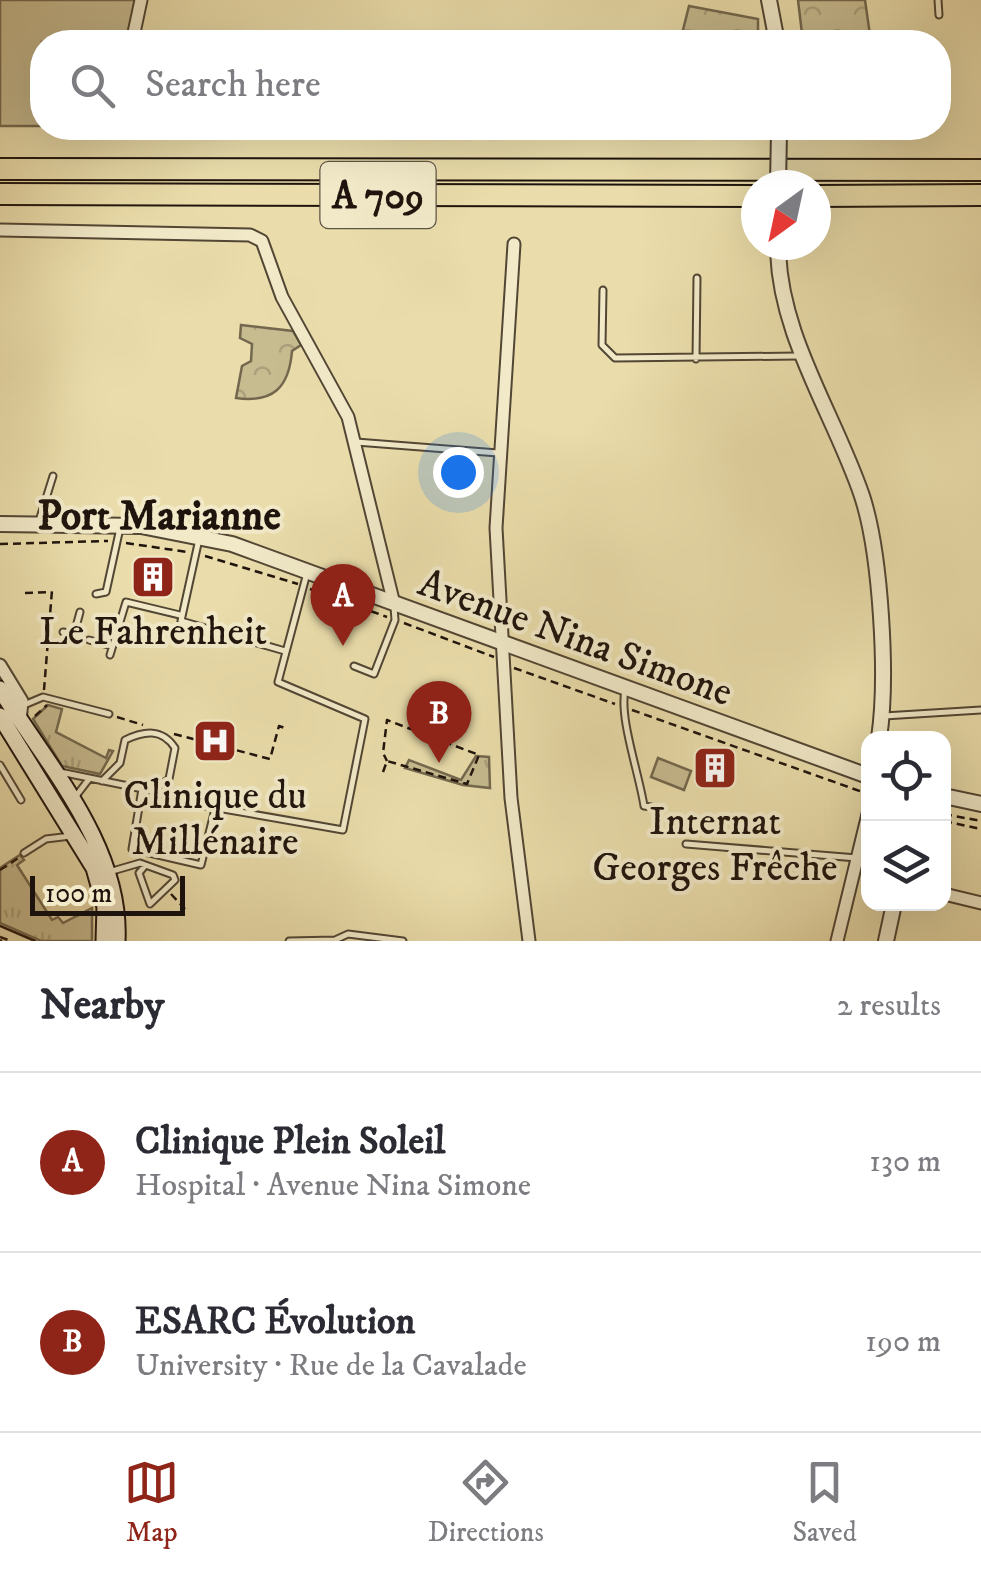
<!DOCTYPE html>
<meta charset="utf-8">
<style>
:root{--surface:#fff;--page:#f7f7f7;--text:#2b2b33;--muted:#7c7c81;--line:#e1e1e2;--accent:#8f2418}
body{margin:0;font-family:"IM FELL DW Pica",serif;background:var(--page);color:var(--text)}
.controls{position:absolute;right:30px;bottom:30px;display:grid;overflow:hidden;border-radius:20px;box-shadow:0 10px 40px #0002}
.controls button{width:90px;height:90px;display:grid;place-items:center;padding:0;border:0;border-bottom:2px solid var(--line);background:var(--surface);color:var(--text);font:50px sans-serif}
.compass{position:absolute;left:741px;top:170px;width:90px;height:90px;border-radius:50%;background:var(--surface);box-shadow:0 10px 40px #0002;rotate:213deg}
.scale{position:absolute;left:30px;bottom:25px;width:155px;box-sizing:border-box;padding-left:10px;border:5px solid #1f140d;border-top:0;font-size:28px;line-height:35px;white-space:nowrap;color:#1f140d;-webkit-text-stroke:8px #f1e9c8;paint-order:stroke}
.you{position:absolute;left:458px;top:472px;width:35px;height:35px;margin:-25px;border:8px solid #fff;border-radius:50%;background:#1a73e8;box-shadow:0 0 0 15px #1a73e833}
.badge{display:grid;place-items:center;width:65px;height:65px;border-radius:50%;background:var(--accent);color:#fff;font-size:32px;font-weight:700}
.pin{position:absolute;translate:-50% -82px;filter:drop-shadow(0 2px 5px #0008)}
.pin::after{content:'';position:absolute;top:52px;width:35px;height:30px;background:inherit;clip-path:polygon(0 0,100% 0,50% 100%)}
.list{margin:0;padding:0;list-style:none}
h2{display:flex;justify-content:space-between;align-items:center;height:130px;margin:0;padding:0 40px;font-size:42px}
h2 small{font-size:32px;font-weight:400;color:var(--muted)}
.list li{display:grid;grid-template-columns:65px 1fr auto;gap:30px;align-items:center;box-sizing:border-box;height:180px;padding:0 40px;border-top:2px solid var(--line)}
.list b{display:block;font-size:38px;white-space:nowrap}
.list p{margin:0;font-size:32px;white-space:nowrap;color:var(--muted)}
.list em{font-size:32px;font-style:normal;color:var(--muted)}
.icon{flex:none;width:55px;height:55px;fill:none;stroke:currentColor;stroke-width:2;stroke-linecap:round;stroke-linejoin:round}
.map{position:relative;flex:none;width:981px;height:941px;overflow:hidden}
.search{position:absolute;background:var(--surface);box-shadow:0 10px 40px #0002;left:30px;right:30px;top:30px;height:110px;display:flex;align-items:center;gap:25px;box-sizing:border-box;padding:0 35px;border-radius:40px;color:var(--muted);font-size:38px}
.sheet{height:490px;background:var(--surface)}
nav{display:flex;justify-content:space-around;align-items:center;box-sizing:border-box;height:140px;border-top:2px solid var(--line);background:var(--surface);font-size:28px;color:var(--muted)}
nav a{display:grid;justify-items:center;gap:5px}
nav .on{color:var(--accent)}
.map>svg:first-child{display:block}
.grass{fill:url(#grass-tufts);stroke:#73684e;stroke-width:2.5}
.forest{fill:url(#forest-crowns);stroke:#73684e;stroke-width:2.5}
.park{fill:#c7bb90;stroke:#73684e;stroke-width:2.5}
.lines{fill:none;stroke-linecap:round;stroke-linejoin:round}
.service-casing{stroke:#524634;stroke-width:9}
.minor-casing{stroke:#524634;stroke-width:15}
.tertiary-casing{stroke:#524634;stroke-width:18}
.secondary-casing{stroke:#1f140d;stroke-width:19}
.motorway-casing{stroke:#1f140d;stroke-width:24}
.path{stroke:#1f140d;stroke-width:2.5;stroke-dasharray:8 5;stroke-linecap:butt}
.service{stroke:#f1e9c8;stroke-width:5}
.minor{stroke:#f1e9c8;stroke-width:11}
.tertiary{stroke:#f1e9c8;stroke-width:14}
.secondary{stroke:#f1e9c8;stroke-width:15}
.motorway{stroke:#eaddab;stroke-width:20}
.tram{stroke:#1f140d;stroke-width:2.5}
.tertiary-bridge-casing{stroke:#524634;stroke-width:18;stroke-linecap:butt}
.tertiary-bridge{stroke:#f1e9c8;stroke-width:14}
.labels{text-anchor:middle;stroke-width:8;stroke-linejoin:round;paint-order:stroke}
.shield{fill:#f1e9c8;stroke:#5e5445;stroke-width:2.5}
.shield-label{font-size:38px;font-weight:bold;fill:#1f140d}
.poi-label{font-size:40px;fill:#1f140d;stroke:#f1e9c8}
.street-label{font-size:40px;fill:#1f140d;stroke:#f1e9c8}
.neighbourhood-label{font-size:42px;font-weight:bold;fill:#1f140d;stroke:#f1e9c8}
</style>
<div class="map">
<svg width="981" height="941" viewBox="0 0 981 941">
<defs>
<pattern id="grass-tufts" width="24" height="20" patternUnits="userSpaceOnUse" patternTransform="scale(2.5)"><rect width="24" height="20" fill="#c7bb90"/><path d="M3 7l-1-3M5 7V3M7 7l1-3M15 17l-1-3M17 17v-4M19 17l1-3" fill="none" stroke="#aaa07b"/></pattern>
<pattern id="forest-crowns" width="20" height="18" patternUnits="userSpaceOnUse" patternTransform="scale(2.5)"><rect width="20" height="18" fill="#c7bb90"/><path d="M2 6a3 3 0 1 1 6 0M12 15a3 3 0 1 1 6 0" fill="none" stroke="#aaa07b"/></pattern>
</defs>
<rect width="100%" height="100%" fill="#eaddab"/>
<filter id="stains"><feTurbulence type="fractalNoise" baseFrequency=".002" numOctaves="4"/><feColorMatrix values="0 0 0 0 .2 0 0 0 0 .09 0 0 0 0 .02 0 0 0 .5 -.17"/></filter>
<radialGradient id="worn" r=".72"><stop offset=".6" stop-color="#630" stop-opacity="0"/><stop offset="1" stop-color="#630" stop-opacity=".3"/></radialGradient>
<path class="grass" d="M 48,705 L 62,709 L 56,732 L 106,758 L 109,750 L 113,751 L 100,774 L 62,766 L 33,719 Z
M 476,756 L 489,757 L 490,788 L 463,785 L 405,768 L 409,760 L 461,780 Z
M 20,855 L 24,860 L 17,865 L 52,920 L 58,917 L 63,923 L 92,908 L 92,941 L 41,941 L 0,923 L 0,868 Z"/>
<path class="forest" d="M 798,0 L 865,0 L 871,42 L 803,42 Z
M 689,6 L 758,19 L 758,42 L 680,42 Z
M 241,325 L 293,331 L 301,345 L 292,351 C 289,388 273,403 236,398 L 242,366 L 251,361 L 252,344 L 240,338 Z"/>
<path class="park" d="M 0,0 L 135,0 L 128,42 L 42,42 L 42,126 L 0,126 Z
M 658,758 L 691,771 L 684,790 L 651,777 Z"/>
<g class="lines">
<defs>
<path id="service" d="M 938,0 L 939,15
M 603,290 L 602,345 L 615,358 L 798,356
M 696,359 L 697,278
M 356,442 L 498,453
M 39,521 L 53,476
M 199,539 L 181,621 L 285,651
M 96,594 L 106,592 L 120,528
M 63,632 L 74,634 L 80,612
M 89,640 L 112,646
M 110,655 L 126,602 L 180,615
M 354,666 L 374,674 L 395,620 L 394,607
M 625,690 C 619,718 639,773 644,806 L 651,807
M 24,705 L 43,697 L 109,714
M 884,716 L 981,710
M 0,765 L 21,800
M 60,772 L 143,789
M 102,781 L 120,763 L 125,740 C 144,731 162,728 175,748 L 169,779 L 150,791
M 142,789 L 132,849 L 201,865 L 216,805
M 158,793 L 183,802 L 343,830 L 365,719 L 278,682 L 307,573
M 158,793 L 189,800
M 76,796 L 89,779
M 686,844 L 857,858
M 24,853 L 46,839 L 71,836
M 109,872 L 140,863 L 173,875 L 175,880 L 150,904 L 139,873 L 144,867
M 289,941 L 335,940 L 348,934 L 403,941"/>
<path id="minor" d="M 132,42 L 141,0
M 0,230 L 250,235 L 262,241 L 282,297 L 348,417 L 394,604
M 514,244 L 496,528 L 511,798 L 529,941
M 0,665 L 22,701 L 20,722
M 944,894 L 981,903
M 837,941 L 868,814"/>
<path id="tertiary" d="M 769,0 L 777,42
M 778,245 C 778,334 834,413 862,496 C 881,554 888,678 879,738
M 0,524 L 141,526 L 232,544 L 868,776
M 944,796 L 981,804
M 886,941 L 894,904"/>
<path id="secondary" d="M 0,689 C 47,765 122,847 117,941
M 0,716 L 94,868 L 105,907 L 104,941"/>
<path id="motorway" d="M 0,169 L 981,170
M 0,194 L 756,196
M 816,196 L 981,195"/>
</defs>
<use href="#service" class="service-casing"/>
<use href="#minor" class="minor-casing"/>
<use href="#tertiary" class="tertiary-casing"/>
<use href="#secondary" class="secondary-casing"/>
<use href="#motorway" class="motorway-casing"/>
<path class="path" d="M 812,128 L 817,133
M 126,543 L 187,552
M 0,544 L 108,541
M 205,556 L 298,584
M 310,589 L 387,617
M 25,593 L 50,592
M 404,623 L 494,657
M 514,668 L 615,704
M 44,690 L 52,590
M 632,710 L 868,794
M 35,716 L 47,705
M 117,717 L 143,725
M 174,734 L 270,759 L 279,726 L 288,729
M 383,772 L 387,761 L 467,784 L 479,755 L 387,720 L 383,753 L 387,761
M 944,814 L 981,821
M 944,821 L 981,829
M 0,870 L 20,857
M 171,894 L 185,909
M 0,937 L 11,941
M 0,940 L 2,941"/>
<use href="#service" class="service"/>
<use href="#minor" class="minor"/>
<use href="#tertiary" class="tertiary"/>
<use href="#secondary" class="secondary"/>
<use href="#motorway" class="motorway"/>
<path class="tram" d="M 0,926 L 35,941"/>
<defs>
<path id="tertiary-bridge" d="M 778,185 L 779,132"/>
</defs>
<use href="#tertiary-bridge" class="tertiary-bridge-casing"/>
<use href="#tertiary-bridge" class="tertiary-bridge"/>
</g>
<defs>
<symbol id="building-square" viewBox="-11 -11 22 22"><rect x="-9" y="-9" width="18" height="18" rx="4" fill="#8f2418" stroke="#f1e9c8"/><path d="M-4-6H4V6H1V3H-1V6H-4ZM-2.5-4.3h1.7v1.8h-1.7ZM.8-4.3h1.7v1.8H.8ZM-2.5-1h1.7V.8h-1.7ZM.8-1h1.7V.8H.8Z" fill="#fff"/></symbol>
<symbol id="hospital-square" viewBox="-11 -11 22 22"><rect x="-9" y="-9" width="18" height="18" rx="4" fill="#8f2418" stroke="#f1e9c8"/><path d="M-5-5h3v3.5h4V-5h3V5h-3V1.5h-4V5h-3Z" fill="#fff"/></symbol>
</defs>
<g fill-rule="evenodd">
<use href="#building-square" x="128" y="552" width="50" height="50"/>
<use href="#hospital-square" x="190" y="716" width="50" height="50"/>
<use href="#building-square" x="690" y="743" width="50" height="50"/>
</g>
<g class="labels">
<rect class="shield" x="320.5" y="162" width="115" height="66" rx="8"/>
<g class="shield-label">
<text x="378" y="208">A 709</text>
</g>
<g class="poi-label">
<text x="153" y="644">Le Fahrenheit</text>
<text x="215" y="808">Clinique du<tspan x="215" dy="46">Millénaire</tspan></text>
<text x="715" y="834">Internat<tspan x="715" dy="46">Georges Frêche</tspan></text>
</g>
<g class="street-label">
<text transform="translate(576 636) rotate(20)" y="14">Avenue Nina Simone</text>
</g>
<g class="neighbourhood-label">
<text x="159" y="529">Port Marianne</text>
</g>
</g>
<rect width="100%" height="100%" filter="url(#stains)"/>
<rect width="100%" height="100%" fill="url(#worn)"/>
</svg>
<div class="controls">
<button><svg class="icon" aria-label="locate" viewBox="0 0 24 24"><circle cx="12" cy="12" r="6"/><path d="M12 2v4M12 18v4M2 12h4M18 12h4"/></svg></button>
<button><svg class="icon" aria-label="layers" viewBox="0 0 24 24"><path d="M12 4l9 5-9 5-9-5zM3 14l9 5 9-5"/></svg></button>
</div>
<svg class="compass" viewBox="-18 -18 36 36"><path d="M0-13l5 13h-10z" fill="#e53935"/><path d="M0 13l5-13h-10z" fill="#7c7c81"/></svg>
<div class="scale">100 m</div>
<div class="you"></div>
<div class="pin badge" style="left:343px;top:646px">A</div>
<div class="pin badge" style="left:439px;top:763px">B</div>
<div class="search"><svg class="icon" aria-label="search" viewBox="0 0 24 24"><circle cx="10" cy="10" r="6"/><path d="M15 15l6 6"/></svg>Search here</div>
</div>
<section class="sheet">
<h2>Nearby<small>2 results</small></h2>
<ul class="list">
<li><span class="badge">A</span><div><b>Clinique Plein Soleil</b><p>Hospital · Avenue Nina Simone</p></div><em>130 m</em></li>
<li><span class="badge">B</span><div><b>ESARC Évolution</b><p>University · Rue de la Cavalade</p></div><em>190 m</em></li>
</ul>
</section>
<nav>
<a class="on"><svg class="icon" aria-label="map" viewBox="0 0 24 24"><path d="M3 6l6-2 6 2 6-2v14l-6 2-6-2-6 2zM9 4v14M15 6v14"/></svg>Map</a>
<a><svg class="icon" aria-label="directions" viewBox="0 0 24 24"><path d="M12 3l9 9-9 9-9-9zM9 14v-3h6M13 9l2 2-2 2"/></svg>Directions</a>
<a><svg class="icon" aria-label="saved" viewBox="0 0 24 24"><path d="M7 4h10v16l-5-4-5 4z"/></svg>Saved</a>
</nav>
